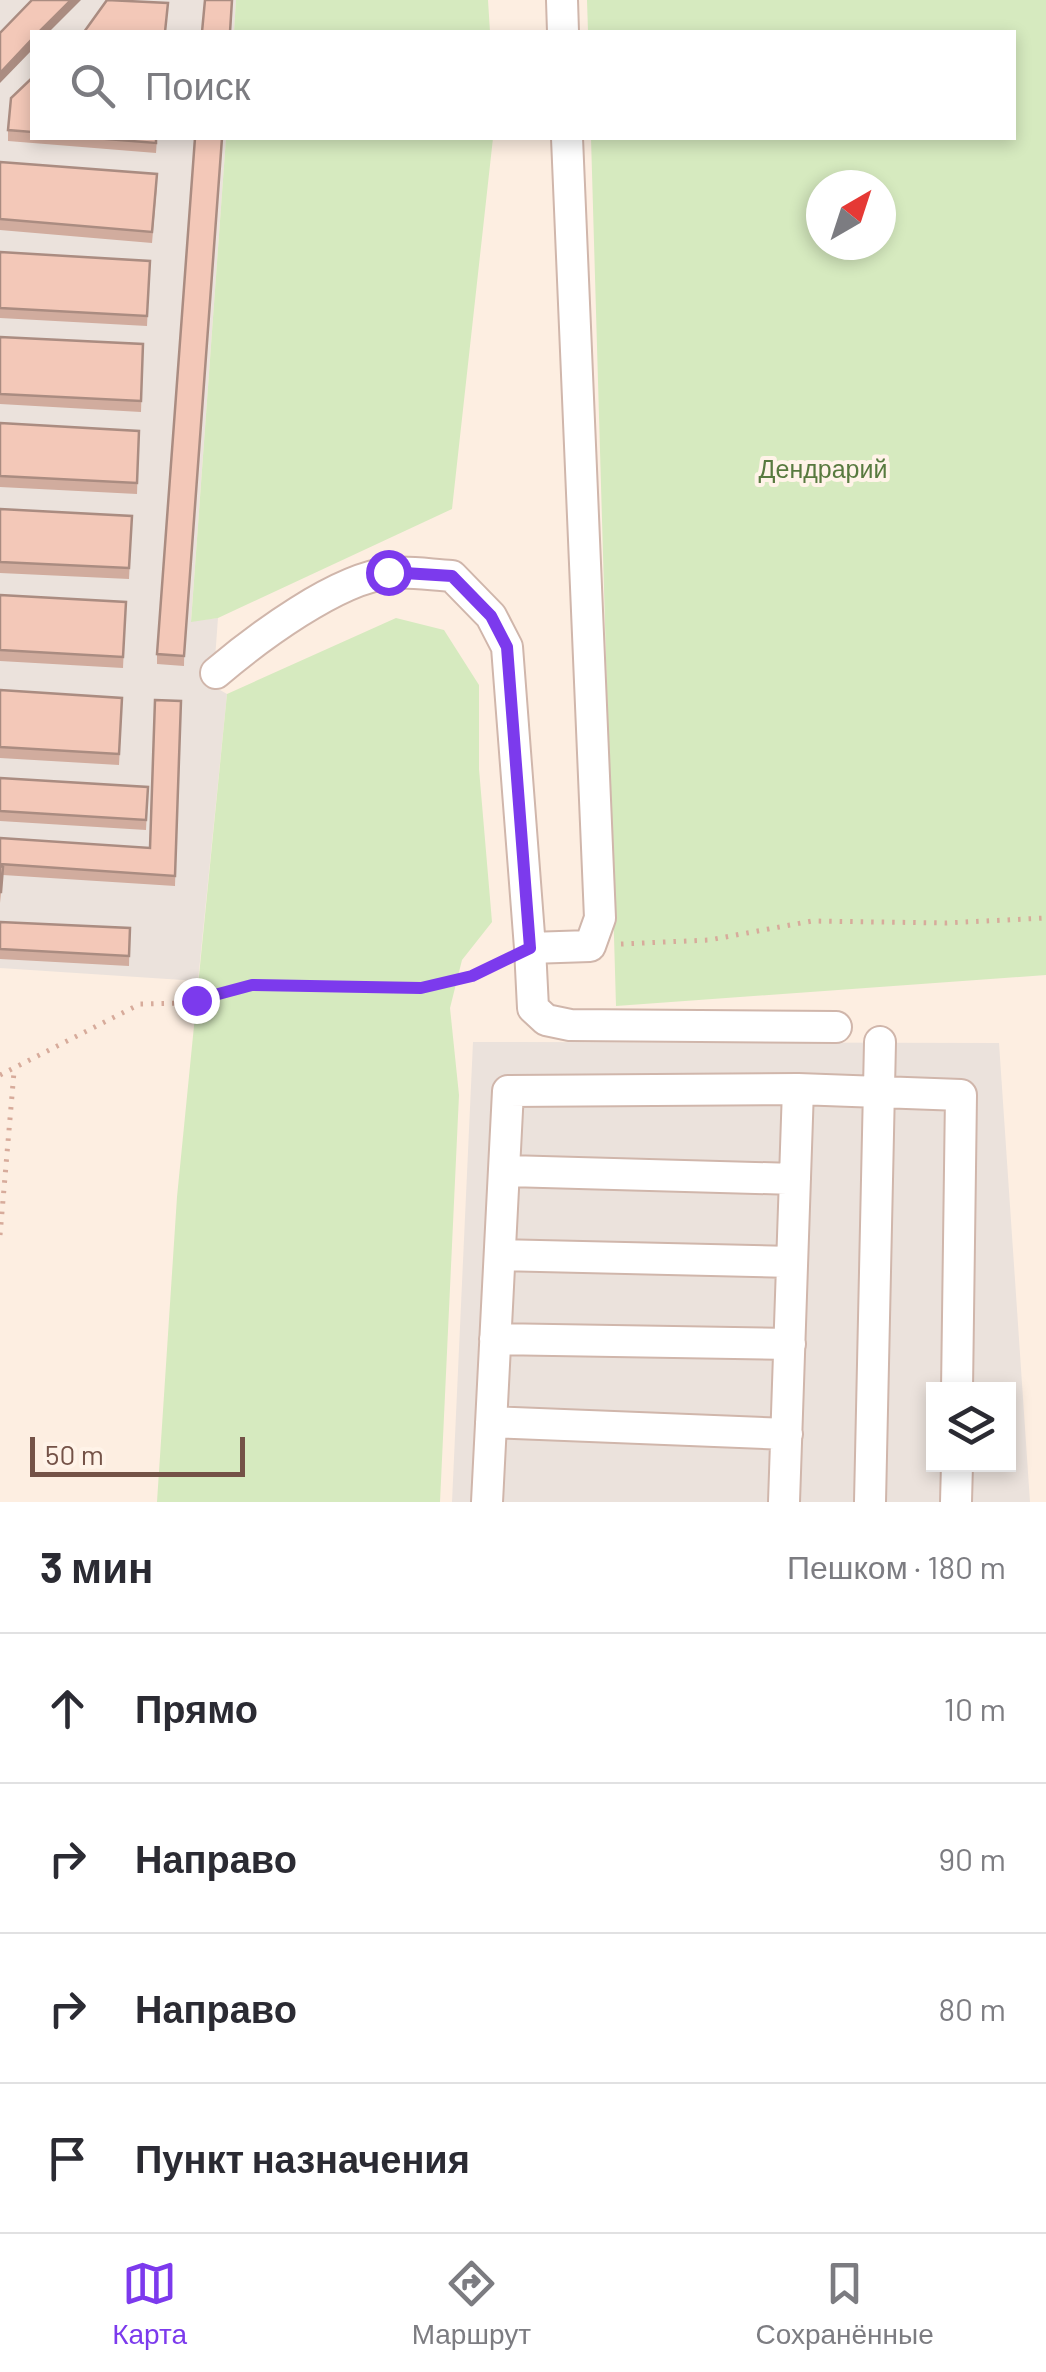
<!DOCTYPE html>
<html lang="ru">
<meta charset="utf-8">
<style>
:root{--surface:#fff;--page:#f7f7f7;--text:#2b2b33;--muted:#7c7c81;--line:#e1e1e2;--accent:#7c3aed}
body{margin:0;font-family:Barlow,sans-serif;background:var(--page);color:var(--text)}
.controls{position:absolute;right:30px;bottom:30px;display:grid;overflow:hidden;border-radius:0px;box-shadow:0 5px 15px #0003}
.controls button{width:90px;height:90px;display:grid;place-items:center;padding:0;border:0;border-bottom:2px solid var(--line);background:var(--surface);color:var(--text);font:50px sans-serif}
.compass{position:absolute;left:806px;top:170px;width:90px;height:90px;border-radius:50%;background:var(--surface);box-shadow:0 5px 15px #0003;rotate:39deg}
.scale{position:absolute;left:30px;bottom:25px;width:215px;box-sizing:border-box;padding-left:10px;border:5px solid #745247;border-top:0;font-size:28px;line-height:35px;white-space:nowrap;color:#745247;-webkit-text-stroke:8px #fff3e8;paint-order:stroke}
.stop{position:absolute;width:30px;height:30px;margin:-22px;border:8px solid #7c3aed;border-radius:50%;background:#fff}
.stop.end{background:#7c3aed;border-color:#fff;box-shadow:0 2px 10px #0008}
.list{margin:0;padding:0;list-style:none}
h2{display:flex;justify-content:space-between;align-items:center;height:130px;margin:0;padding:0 40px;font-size:42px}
h2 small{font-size:32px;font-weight:400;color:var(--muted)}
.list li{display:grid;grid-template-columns:65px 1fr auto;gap:30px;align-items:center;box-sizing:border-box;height:150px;padding:0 40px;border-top:2px solid var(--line)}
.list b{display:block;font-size:38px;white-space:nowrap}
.list em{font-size:32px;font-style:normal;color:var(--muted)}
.icon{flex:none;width:55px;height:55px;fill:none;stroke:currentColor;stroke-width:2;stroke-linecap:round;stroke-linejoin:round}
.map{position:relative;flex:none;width:1046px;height:1502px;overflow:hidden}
.search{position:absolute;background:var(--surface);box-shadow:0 5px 15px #0003;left:30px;right:30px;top:30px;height:110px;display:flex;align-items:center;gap:25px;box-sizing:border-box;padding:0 35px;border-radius:0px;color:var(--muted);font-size:38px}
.sheet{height:730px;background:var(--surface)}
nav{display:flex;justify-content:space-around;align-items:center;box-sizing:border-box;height:140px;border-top:2px solid var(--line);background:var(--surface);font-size:28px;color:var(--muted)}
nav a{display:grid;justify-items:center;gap:5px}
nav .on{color:var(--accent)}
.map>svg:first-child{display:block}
.industrial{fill:#ebe2dc;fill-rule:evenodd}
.green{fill:#d6eabf;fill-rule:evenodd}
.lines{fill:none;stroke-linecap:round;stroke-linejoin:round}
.minor-casing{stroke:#d0b6ab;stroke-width:34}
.path{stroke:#d7ab9b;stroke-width:5;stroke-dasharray:2.5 8;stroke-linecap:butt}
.minor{stroke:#fff;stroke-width:30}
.wall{fill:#d1ac9e}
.shaded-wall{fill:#aa8c81}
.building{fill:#f3c8b8;stroke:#aa8c81;stroke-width:2.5}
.route{stroke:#7c3aed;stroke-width:12}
.labels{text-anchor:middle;stroke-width:8;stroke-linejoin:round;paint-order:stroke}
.park-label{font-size:25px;fill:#587a3f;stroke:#fff3e8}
</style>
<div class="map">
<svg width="1046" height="1502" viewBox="0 0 1046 1502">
<rect width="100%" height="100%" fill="#fdeee1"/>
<path class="industrial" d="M 0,0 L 236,0 L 234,32 L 32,32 L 32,138 L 226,138 L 191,621 L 218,618 L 213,686 L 227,694 L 198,981 L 0,968 Z
M 473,1042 L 999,1043 L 1030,1502 L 452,1502 ZM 934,1390 L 1008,1390 L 1008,1464 L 934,1464 Z"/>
<path class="green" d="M 236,0 L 488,0 L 490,32 L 234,32 Z
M 587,0 L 1046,0 L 1046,975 L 616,1006 L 591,138 L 1014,138 L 1014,32 L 588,32 ZM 821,185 L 881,185 L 881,245 L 821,245 Z
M 226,138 L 493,138 L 452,509 L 218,618 L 191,622 Z
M 396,618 L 444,630 L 479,685 L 479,769 L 492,922 L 462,960 L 450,1008 L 459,1095 L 440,1502 L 157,1502 L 177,1197 L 227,694 Z"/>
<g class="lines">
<defs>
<path id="minor" d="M 562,0 L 563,32
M 216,673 C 256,639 337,578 390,573 C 410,571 432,575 452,576 L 491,616 L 507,647 L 530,948 L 590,946 L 600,918 L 567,138
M 530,948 L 533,1008 L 546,1020 L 570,1025 L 836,1027
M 504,1171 L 795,1179
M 500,1255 L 792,1262
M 495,1339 L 790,1344
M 491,1422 L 787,1434
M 487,1502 L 508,1091 L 798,1089 L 961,1095 L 957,1390
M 784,1502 L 798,1089
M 870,1502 L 880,1042
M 956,1502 L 957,1464"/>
</defs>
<use href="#minor" class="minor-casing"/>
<path class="path" d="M 621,944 L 709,940 L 812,921 L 945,923 L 1046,918
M 0,1075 L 140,1004 L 184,1003 L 252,985 L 421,989 L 472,976 L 502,961
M 0,1235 L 14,1072"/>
<use href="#minor" class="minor"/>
</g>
<path class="wall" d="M 32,78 L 32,138 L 157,138 L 156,153 L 8,141 L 8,130 Z
M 195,138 L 184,666 L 157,664 L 157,654 Z
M 0,162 L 157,185 L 152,243 L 0,230 Z
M 0,252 L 150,261 L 147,326 L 0,318 Z
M 0,337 L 143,344 L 141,412 L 0,404 Z
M 0,423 L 139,431 L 137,494 L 0,487 Z
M 0,509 L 132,516 L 129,579 L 0,573 Z
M 0,595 L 126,602 L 123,668 L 0,661 Z
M 0,690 L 122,708 L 119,765 L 0,758 Z
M 181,701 L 175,886 L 3,875 L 0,903 L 0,838 L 150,848 Z
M 0,778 L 148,787 L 146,830 L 0,821 Z
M 0,922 L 130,928 L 129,966 L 0,959 Z"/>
<path class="shaded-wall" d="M 71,0 L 81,0 L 49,32 L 39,32 Z
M 32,39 L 32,50 L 0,83 L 0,73 Z"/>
<path class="building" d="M 32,0 L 71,0 L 39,32 L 32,32 L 32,39 L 0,73 L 0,33 Z
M 107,0 L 168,3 L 165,32 L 84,32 Z
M 205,0 L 232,0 L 230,32 L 202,32 Z
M 32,78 L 32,132 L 8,130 L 11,98 Z
M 94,138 L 156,138 L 156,143 Z
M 195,138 L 222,138 L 184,656 L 157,654 Z
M 0,162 L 157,174 L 152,232 L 0,219 Z
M 0,252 L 150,261 L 147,316 L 0,308 Z
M 0,337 L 143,344 L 141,401 L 0,394 Z
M 0,423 L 139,431 L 137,483 L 0,476 Z
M 0,509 L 132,516 L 129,568 L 0,562 Z
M 0,595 L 126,602 L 123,657 L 0,650 Z
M 0,690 L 122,698 L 119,754 L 0,747 Z
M 155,700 L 181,701 L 175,876 L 0,864 L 0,838 L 150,848 Z
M 0,778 L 148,787 L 146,820 L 0,811 Z
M 0,866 L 3,867 L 1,892 L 0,892 Z
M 0,922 L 130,928 L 129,956 L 0,949 Z"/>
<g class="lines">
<path class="route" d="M 196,1000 L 252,985 L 421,988 L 472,976 L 530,948 L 507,647 L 491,616 L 452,576 L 388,572"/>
</g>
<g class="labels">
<g class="park-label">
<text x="823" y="478">Дендрарий</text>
</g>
</g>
</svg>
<div class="controls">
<button><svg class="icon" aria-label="layers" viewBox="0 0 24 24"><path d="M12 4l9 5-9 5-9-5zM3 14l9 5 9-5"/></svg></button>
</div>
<svg class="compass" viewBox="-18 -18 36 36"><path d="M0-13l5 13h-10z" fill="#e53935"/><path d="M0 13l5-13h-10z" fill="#7c7c81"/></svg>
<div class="scale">50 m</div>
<div class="stop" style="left:388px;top:572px"></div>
<div class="stop end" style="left:196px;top:1000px"></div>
<div class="search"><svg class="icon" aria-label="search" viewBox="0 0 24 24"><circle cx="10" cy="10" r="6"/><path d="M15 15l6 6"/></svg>Поиск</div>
</div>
<section class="sheet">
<h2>3 мин<small>Пешком · 180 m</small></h2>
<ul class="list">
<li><svg class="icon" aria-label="ahead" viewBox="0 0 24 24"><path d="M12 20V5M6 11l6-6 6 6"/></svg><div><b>Прямо</b></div><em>10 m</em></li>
<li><svg class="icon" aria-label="right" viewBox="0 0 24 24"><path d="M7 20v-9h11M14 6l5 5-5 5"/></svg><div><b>Направо</b></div><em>90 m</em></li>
<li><svg class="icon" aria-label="right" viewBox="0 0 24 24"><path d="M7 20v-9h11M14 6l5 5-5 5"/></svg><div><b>Направо</b></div><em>80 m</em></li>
<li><svg class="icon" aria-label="arrive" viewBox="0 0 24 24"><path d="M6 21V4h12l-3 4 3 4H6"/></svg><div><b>Пункт назначения</b></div></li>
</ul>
</section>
<nav>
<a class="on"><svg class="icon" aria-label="map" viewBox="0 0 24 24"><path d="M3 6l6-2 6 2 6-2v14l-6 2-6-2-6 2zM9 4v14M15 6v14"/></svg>Карта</a>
<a><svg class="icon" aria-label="directions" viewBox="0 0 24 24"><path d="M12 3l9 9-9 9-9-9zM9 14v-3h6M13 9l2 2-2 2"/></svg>Маршрут</a>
<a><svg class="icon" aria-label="saved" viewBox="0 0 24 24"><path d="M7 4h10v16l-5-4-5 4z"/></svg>Сохранённые</a>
</nav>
